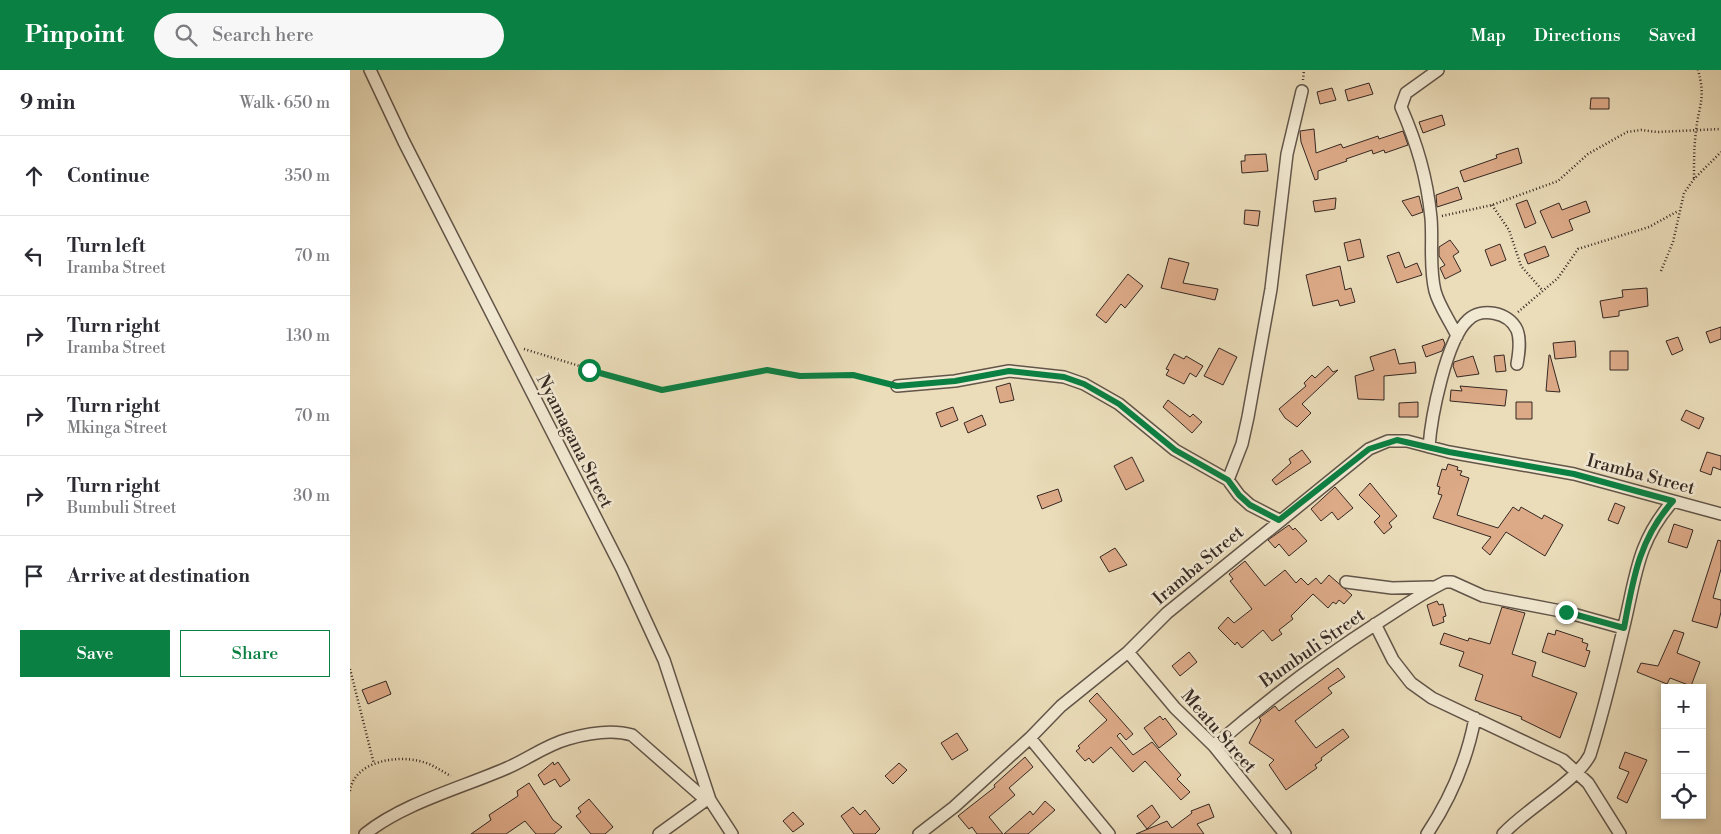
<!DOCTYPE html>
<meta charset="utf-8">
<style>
:root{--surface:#fff;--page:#f7f7f7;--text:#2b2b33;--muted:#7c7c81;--line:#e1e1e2;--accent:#0b8043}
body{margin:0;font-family:"Libre Bodoni",serif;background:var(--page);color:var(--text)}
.controls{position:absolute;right:15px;bottom:15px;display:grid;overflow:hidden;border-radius:0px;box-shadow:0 2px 8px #0003}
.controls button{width:45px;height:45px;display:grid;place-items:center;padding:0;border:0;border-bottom:1px solid var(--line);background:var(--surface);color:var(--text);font:25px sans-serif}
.stop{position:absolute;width:15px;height:15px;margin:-11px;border:4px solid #0b8043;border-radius:50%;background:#fff}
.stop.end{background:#0b8043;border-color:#fff;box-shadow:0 1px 5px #0008}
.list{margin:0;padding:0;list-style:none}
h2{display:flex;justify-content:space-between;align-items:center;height:65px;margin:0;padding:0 20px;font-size:21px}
h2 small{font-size:16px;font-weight:400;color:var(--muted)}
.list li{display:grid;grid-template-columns:32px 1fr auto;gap:15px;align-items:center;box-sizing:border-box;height:80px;padding:0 20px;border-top:1px solid var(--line)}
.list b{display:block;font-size:19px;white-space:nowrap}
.list p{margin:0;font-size:16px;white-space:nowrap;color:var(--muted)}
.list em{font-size:16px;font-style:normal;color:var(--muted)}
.actions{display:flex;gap:10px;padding:15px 20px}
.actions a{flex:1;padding:11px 0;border:1px solid var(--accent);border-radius:0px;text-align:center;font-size:18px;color:var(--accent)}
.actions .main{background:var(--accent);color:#fff}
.icon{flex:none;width:28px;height:28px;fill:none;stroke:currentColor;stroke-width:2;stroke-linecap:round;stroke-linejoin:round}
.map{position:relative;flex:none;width:1371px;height:764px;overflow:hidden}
header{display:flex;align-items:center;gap:30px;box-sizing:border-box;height:70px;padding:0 25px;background:var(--accent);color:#fff}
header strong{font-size:24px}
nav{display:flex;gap:28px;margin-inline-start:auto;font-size:18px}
.search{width:350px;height:45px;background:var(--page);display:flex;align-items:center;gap:12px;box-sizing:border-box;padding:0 18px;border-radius:28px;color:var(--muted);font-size:19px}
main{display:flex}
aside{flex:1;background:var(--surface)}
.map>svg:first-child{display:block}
.building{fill:#da8;stroke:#352823}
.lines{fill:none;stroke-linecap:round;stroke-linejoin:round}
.street-casing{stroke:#625549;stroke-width:14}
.path{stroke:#352823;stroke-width:2.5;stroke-dasharray:1 2.5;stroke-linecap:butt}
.street{stroke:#f2e9d2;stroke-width:11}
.route{stroke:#0b8043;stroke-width:6}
.labels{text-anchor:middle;stroke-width:5;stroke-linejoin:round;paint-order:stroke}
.street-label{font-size:18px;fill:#352823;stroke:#f2e9d2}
</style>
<header>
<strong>Pinpoint</strong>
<div class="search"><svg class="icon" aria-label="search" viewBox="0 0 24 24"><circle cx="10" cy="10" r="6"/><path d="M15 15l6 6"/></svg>Search here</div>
<nav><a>Map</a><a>Directions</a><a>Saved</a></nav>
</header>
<main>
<aside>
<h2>9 min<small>Walk · 650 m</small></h2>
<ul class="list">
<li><svg class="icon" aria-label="ahead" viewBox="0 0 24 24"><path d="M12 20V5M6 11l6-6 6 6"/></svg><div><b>Continue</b></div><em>350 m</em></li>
<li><svg class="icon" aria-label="left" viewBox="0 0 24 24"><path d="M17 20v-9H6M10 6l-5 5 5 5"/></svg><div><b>Turn left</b><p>Iramba Street</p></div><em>70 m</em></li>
<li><svg class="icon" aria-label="right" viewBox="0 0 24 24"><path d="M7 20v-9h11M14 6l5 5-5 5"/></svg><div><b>Turn right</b><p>Iramba Street</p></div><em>130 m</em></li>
<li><svg class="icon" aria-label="right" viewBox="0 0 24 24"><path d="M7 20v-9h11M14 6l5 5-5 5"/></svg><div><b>Turn right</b><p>Mkinga Street</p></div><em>70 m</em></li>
<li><svg class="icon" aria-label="right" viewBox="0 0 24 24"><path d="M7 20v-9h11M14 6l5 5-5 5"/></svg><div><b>Turn right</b><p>Bumbuli Street</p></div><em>30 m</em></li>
<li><svg class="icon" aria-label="arrive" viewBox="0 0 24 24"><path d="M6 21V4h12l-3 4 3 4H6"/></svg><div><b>Arrive at destination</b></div></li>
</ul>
<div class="actions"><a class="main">Save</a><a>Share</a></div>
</aside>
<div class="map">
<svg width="1371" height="764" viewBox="0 0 1371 764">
<rect width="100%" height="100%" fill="#ebddba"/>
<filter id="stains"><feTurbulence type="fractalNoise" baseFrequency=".004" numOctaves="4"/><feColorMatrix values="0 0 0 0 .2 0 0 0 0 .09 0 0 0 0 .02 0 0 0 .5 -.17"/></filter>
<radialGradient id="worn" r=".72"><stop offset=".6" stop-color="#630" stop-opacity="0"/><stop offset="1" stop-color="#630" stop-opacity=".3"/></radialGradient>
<path class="building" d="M 1019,13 L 1023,24 L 998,31 L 995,20 Z
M 982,18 L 986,30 L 970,34 L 967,22 Z
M 1241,28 L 1259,28 L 1259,39 L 1240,39 Z
M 1092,45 L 1095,55 L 1073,63 L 1069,52 Z
M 964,59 L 966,83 L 991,74 L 993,78 L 1028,66 L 1029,69 L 1053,61 L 1058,75 L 1035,83 L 1034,80 L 1023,84 L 1022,80 L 996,89 L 997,91 L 968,101 L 968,109 L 965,110 L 951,72 L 950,61 Z
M 1168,78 L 1172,93 L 1114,112 L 1110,101 L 1147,88 L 1146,85 Z
M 916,84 L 918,101 L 892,103 L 891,91 L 895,91 L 895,85 Z
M 1108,117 L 1112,129 L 1087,137 L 1086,125 Z
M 1069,126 L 1073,142 L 1062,146 L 1052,131 Z
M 986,128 L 985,139 L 965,142 L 963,131 Z
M 1177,130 L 1186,153 L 1175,158 L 1166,134 Z
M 1236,131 L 1240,142 L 1219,150 L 1223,160 L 1202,168 L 1190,141 L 1209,133 L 1212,140 Z
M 895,140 L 910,141 L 908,156 L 894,154 Z
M 1010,169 L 1014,187 L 998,191 L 994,173 Z
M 1100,170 L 1109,182 L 1103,186 L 1111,201 L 1095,209 L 1090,198 L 1095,195 L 1089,186 L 1089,177 Z
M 1150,174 L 1156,190 L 1141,196 L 1135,180 Z
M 1195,176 L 1199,186 L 1178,194 L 1174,184 Z
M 1049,182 L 1055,198 L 1067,193 L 1072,205 L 1047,213 L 1037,186 Z
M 819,188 L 839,193 L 833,213 L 868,219 L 865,230 L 811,218 Z
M 990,196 L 995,220 L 1001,218 L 1005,232 L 990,236 L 988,230 L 963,236 L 956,205 Z
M 778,204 L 793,216 L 775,238 L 771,234 L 756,253 L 746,245 Z
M 1297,218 L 1298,236 L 1269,241 L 1269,246 L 1253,248 L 1250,231 L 1273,227 L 1272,220 Z
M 1371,257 L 1371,269 L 1360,273 L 1356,262 Z
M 1328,267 L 1333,280 L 1322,285 L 1316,271 Z
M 1093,269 L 1095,274 L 1092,281 L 1076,287 L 1072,276 Z
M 1225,271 L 1226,287 L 1205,289 L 1203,273 Z
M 869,278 L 887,287 L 873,315 L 854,306 Z
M 1045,279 L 1049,294 L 1065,292 L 1066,303 L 1034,306 L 1034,330 L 1008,329 L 1005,306 L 1024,300 L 1020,287 Z
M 1260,281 L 1278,281 L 1278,300 L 1260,300 Z
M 824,284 L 834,289 L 836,286 L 853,296 L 846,307 L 840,303 L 834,314 L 816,305 L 819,300 L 816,299 Z
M 1154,285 L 1156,301 L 1146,302 L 1144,286 Z
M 1199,285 L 1200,285 L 1210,322 L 1196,321 Z
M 1123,286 L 1129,304 L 1107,307 L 1103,296 L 1104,292 Z
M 978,296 L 983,302 L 988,300 L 952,334 L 961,343 L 947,357 L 935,348 L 929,339 L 956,316 L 954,313 L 962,305 L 965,308 Z
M 660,313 L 664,330 L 650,333 L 646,317 Z
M 1110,316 L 1157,320 L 1155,336 L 1100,331 L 1101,320 L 1112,321 Z
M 818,330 L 840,347 L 843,344 L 852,352 L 842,363 L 813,337 Z
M 1068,332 L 1068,347 L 1049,347 L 1049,333 Z
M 1166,332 L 1182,332 L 1182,349 L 1166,349 Z
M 603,337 L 608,350 L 591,357 L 586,343 Z
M 1336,340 L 1354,348 L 1349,359 L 1331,350 Z
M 632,345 L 636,355 L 618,363 L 614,353 Z
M 952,380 L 961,392 L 926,415 L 922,410 L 941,393 L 939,389 Z
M 1357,382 L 1371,386 L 1371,400 L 1363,397 L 1361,405 L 1350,401 Z
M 782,387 L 794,411 L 776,420 L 764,396 Z
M 1098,394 L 1108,397 L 1107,400 L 1112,401 L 1110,405 L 1119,408 L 1107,445 L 1148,458 L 1163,437 L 1169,441 L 1171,437 L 1192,449 L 1194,445 L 1213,455 L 1195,486 L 1156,462 L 1140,485 L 1132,478 L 1141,467 L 1083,448 L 1092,425 L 1088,424 L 1090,417 L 1087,416 L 1092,399 L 1096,400 Z
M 1020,413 L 1047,446 L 1039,453 L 1042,457 L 1034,464 L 1024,452 L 1030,446 L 1009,425 Z
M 985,417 L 1003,438 L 988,450 L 982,442 L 971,451 L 961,439 Z
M 708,419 L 712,431 L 692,439 L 687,426 Z
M 1265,433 L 1275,437 L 1268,454 L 1258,450 Z
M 1324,454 L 1343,460 L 1337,478 L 1318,472 Z
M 939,455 L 943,460 L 945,458 L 957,471 L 939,486 L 929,474 L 925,478 L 918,470 Z
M 1368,470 L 1371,471 L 1371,499 L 1363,528 L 1371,530 L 1371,542 L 1367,558 L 1342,551 Z
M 765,478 L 777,495 L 759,502 L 750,487 Z
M 895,491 L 915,516 L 935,500 L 946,513 L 951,508 L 958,515 L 966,508 L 971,514 L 979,505 L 1002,525 L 994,534 L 989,530 L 986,534 L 983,532 L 978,538 L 963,524 L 941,546 L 943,549 L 929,560 L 932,564 L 922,571 L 913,560 L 892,578 L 887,572 L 885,575 L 868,558 L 878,547 L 884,553 L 902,539 L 880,511 L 883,509 L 879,504 Z
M 1087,531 L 1089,535 L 1093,534 L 1096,546 L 1093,547 L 1094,552 L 1083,556 L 1077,535 Z
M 1152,537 L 1175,543 L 1162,584 L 1186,592 L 1182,606 L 1227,623 L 1210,668 L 1171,649 L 1172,647 L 1125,630 L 1133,605 L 1109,596 L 1114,582 L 1090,574 L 1094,563 L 1118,571 L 1119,568 L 1140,574 Z
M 1206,560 L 1233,569 L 1232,572 L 1238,574 L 1236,580 L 1240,581 L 1235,597 L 1192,582 L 1198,563 L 1205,565 Z
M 1324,560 L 1334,563 L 1327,583 L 1350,592 L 1341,616 L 1320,608 L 1317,614 L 1287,602 L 1291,593 L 1308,596 Z
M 839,582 L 847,592 L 830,606 L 822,596 Z
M 988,598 L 995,607 L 978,618 L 982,623 L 945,651 L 966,678 L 993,659 L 999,667 L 971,688 L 972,690 L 965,695 L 967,698 L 936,720 L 919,695 L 924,690 L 899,673 L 911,650 L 909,648 L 925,636 L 929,641 Z
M 36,611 L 41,624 L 18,634 L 12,620 Z
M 747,623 L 783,664 L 776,670 L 770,663 L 767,666 L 783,685 L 802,672 L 831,705 L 827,709 L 840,722 L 831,730 L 795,691 L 783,702 L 761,677 L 743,693 L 739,688 L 735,691 L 726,681 L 730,678 L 728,676 L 757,650 L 739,631 Z
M 810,646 L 813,650 L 815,648 L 827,664 L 809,678 L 794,658 Z
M 607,663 L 618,680 L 602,690 L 591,673 Z
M 1275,682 L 1297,690 L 1277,733 L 1267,728 L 1279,702 L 1269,698 Z
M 675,687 L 683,697 L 659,718 L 665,725 L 639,747 L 653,764 L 627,764 L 622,757 L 619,759 L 608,746 L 645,717 L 644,715 Z
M 203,692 L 204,695 L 208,692 L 220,710 L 210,717 L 205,709 L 194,715 L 188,705 Z
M 549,693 L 557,700 L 543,714 L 535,706 Z
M 179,713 L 203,750 L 212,757 L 204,764 L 186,764 L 175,751 L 156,764 L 121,764 L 141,750 L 139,745 L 168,726 L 167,721 Z
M 239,729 L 263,757 L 255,764 L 241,764 L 226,746 L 231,742 L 228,738 Z
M 695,731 L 705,740 L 678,764 L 654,764 L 680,741 L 683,745 Z
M 859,734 L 864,747 L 847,754 L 854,764 L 786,764 L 817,751 L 822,758 L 842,743 L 841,741 Z
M 802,735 L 810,747 L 797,759 L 787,746 Z
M 503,737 L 510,745 L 515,740 L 530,759 L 525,764 L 504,764 L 491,746 Z
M 443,742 L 454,754 L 443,762 L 433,751 Z"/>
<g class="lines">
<defs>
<path id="street" d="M 20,0 L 54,72 L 272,499 L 314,590 L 360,730 L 382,764
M 1088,0 L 1056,23 L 1051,37 C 1067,74 1077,107 1081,148 C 1083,172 1079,197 1085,221 C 1089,236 1100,251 1107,266
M 547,316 L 605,311 L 659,301 L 714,307 L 734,314 L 769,334 L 825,380 L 878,410 L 889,425 L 900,435 L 929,450
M 1079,377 C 1081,348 1096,270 1118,250 C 1131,237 1159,242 1167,260 C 1171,270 1169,283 1167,294
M 878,410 L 892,374 L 898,347 L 921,219 L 937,84 L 952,21
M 996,512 L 1042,518 L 1082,517
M 1025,554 L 1043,590 L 1061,613 L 1082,628 L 1213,690 L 1238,713 L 1270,764
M 778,582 L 825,638 L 864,676 L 935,764
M 680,668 L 759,764
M 864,676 C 916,631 971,589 1029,552 C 1051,538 1072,523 1095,512 L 1102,512 L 1133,526 L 1216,542 L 1273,558
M 15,764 C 54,733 111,718 157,698 C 178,689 196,675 218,669 C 239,663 262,659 282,665 L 356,730
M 309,764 L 356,730 L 360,730
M 569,764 L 604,737 L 680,668 L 711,636 L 778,582 L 817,543 L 1019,379 L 1038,371 L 1057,371 L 1099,382 L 1224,404 L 1371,444
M 1077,764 C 1101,728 1117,690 1125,648
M 1153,764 C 1177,738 1226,712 1240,685 C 1253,644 1263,602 1273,560 C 1286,508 1286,473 1323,431"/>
</defs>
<use href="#street" class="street-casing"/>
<path class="path" d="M 953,10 L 954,0
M 1344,108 C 1344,92 1344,77 1346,61 C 1349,34 1356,28 1348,0
M 1142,135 L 1159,160 L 1171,196 L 1193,221
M 1092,146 L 1142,135 L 1208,111 L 1238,84 L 1277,62 L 1291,60 L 1307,62 L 1371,59
M 1311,201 L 1323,172 L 1334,123 L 1344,109 L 1371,82
M 1168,242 L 1208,208 L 1228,179 L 1299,157 L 1328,141
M 174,279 L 308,320 L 417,300 L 450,306 L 503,305 L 524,309 L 536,314
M 0,599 L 24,694
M 0,721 C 4,692 45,685 69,691 C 81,693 91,701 101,706"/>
<use href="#street" class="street"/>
</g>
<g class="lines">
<path class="route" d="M 239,300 L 312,320 L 417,300 L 450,306 L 503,305 L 547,316 L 605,311 L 659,301 L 714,307 L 734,314 L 769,334 L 825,380 L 878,410 L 889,425 L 900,435 L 929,450 L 1019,379 L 1047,370 L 1099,382 L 1224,404 L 1323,431 C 1289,469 1283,509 1274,558 L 1216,542"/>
</g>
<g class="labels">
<g class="street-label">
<text transform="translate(225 371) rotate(63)" y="6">Nyamagana Street</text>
<text transform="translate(1291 404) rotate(15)" y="6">Iramba Street</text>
<text transform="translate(848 495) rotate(-40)" y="6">Iramba Street</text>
<text transform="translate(962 578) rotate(-35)" y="6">Bumbuli Street</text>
<text transform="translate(869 661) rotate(49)" y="6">Meatu Street</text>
</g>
</g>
<rect width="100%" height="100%" filter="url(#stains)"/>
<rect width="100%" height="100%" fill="url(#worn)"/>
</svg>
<div class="controls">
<button>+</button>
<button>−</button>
<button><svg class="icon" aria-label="locate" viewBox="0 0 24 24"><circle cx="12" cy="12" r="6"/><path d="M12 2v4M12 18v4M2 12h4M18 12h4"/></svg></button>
</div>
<div class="stop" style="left:239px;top:300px"></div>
<div class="stop end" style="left:1216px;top:542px"></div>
</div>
</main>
